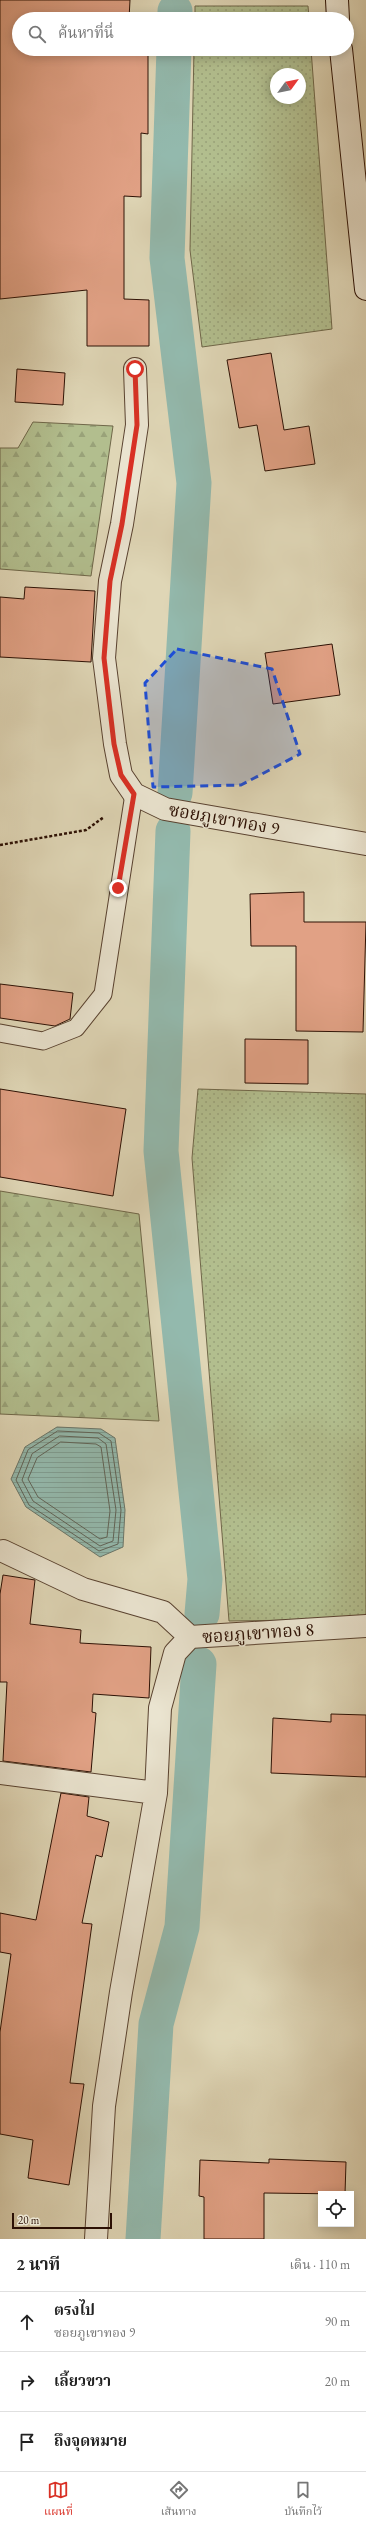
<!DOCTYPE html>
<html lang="th">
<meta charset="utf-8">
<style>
:root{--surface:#fff;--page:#f6f6f6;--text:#222;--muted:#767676;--line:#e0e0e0;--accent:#d93025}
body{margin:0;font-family:"EB Garamond","Noto Serif Thai",serif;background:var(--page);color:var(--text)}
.controls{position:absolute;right:12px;bottom:12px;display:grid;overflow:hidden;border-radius:0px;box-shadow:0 2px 10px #0003}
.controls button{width:36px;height:36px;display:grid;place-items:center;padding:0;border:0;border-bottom:1px solid var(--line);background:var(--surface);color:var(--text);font:20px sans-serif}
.compass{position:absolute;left:270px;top:68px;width:36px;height:36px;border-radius:50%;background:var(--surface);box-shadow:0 2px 10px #0003;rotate:57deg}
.scale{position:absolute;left:12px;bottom:10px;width:100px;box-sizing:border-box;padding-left:4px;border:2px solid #2c1004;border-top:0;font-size:11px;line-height:14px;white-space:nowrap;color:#2c1004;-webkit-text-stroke:3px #eae4d0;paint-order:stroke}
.stop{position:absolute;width:12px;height:12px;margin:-9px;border:3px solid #d93025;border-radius:50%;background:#fff}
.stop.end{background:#d93025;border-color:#fff;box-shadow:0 1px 4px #0008}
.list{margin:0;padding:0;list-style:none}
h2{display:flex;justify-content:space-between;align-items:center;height:52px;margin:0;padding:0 16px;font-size:17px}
h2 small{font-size:13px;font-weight:400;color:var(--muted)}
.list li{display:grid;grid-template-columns:26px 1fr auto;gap:12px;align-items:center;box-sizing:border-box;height:60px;padding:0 16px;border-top:1px solid var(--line)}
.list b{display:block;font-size:15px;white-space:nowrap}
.list p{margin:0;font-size:13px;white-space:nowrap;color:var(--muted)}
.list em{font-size:13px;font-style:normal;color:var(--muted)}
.icon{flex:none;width:22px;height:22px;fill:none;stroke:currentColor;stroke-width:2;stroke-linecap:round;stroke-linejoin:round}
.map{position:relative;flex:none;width:366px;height:2239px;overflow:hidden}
.search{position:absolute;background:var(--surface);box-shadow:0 2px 10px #0003;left:12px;right:12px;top:12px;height:44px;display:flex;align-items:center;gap:10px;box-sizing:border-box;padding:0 14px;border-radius:22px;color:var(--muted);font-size:15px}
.sheet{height:232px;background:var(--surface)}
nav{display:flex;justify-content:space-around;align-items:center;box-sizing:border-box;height:56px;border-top:1px solid var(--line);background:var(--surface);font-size:11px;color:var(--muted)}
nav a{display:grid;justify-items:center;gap:2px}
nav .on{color:var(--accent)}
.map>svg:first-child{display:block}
.grass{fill:url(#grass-dots);stroke:#6f6749;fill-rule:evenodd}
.forest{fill:url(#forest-firs);stroke:#6f6749}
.water{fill:url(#water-rules);stroke:#6a7569}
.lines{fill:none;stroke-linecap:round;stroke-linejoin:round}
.shore{stroke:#606458;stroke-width:1}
.canal{stroke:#93b9ad;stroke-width:35}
.building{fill:#e1a185;stroke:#2c1004}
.lane-casing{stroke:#594230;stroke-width:19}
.street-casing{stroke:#594230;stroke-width:24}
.secondary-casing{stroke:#2c1004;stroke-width:24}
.path{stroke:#2c1004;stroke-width:2.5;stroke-dasharray:3 2;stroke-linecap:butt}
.lane{stroke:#eae4d0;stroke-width:17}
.street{stroke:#eae4d0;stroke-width:22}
.secondary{stroke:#eae4d0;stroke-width:22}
.route{stroke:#d93025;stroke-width:5}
.marked{fill:#1d4ed8;fill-opacity:0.2;stroke:#1d4ed8;stroke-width:3;stroke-dasharray:8 5;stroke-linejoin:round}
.labels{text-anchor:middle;stroke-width:3;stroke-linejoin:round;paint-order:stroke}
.street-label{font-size:18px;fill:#2c1004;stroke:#eae4d0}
</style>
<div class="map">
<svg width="366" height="2239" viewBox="0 0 366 2239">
<defs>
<pattern id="grass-dots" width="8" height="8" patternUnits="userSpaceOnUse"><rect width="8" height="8" fill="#b2be8e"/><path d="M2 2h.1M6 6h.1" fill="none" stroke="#99a279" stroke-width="1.8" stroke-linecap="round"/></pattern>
<pattern id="forest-firs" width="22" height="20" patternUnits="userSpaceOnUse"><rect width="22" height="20" fill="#b2be8e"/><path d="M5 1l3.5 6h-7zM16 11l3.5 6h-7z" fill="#99a279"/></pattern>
<pattern id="water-rules" width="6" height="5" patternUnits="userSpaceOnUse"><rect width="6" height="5" fill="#93b9ad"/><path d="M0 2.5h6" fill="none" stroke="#7f9e93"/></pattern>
</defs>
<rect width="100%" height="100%" fill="#dfd6b6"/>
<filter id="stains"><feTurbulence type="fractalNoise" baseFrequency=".005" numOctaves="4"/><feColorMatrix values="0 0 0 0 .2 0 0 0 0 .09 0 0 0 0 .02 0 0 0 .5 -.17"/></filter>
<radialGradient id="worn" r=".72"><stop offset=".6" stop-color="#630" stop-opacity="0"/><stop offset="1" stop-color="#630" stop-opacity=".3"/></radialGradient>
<path class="grass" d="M 195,6 L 308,6 L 309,19 L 195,19 Z
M 194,49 L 311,49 L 332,329 L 202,347 L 190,250 ZM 276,74 L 300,74 L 300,98 L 276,98 Z
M 198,1089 L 366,1094 L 366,1619 L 229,1621 L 192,1158 Z"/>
<path class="forest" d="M 33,422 L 113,426 L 91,576 L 0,569 L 0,448 L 18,448 Z
M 0,1191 L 139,1214 L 159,1421 L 0,1414 Z"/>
<path class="water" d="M 57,1427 L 101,1429 L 115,1438 L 125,1510 L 123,1547 L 100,1557 L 26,1507 L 11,1479 L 25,1447 Z"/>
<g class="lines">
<path class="shore" d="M 58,1431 L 99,1433 L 111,1441 L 121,1510 L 118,1544 L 99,1551 L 29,1505 L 16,1480 L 28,1450 Z
M 60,1436 L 98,1438 L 106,1444 L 116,1510 L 113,1541 L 100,1546 L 33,1501 L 22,1480 L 32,1454 Z
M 61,1442 L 96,1444 L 101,1447 L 110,1511 L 107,1537 L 100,1539 L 38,1497 L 28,1479 L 37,1458 Z"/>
<path class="canal" d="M 175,19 L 175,11
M 174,49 L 167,258 L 194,483 L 175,793
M 173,831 L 161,1151 L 205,1579 L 202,1614
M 143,2239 L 156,2024 L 182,1927 L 199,1664"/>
</g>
<path class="building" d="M 0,0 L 130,0 L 129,19 L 19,19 L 19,49 L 148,49 L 148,134 L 141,133 L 141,197 L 124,196 L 124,299 L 149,300 L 149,346 L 87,346 L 87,290 L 0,299 Z
M 271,353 L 284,430 L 309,426 L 315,464 L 265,471 L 257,425 L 239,428 L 227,360 Z
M 17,369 L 65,373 L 63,405 L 15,402 Z
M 25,587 L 95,591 L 91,662 L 0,657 L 0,597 L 24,599 Z
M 332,644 L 340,695 L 273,704 L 265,653 Z
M 304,892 L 304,922 L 366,922 L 363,1032 L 296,1031 L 296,946 L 251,946 L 250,894 Z
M 0,984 L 73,993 L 70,1019 L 55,1026 L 0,1018 Z
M 245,1039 L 308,1040 L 308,1084 L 245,1083 Z
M 0,1089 L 126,1109 L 113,1196 L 0,1177 Z
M 3,1575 L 35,1580 L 30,1624 L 81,1630 L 80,1643 L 151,1647 L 149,1698 L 93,1694 L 92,1712 L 96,1713 L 91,1772 L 3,1761 L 7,1682 L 0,1682 L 0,1594 Z
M 331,1714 L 366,1715 L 366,1777 L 271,1773 L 273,1718 L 331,1722 Z
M 61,1793 L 89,1797 L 87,1816 L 109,1822 L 102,1857 L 96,1855 L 82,1923 L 92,1924 L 70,2083 L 84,2084 L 69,2185 L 28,2178 L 33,2140 L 0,2134 L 0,2032 L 11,1954 L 0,1952 L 0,1913 L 36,1920 Z
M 269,2159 L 346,2162 L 345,2194 L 264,2193 L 264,2239 L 204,2239 L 204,2197 L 199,2196 L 200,2160 L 269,2163 Z"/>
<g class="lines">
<defs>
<path id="lane" d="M 0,1033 L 43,1041 L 76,1028 L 103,994 L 134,794"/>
<path id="street" d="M 135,369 L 137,425 L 122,524 L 110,581 L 104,658 L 115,744 L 121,775 L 134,794 L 165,809 L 366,844
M 3,1551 L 83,1589 L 163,1612 L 190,1637 L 366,1626
M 0,1773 L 156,1793
M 96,2239 L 104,2106 L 121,1992 L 156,1793 L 160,1708 L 175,1653 L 190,1637"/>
<path id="secondary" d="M 337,0 L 338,19
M 341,49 L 366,289"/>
</defs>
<use href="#lane" class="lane-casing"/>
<use href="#street" class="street-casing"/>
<use href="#secondary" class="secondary-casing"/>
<path class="path" d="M 0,845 L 86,830 L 104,817"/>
<use href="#lane" class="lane"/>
<use href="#street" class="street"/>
<use href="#secondary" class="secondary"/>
</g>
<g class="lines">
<path class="route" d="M 118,888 L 134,794 L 121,775 L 114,744 L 104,658 L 110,581 L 122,524 L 137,425 L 135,369"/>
</g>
<path class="marked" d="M 177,649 L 272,669 L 300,754 L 241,785 L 153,787 L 145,683 Z"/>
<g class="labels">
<g class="street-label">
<text transform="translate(224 819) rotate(10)" y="6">ซอยภูเขาทอง 9</text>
<text transform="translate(258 1633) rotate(-4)" y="6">ซอยภูเขาทอง 8</text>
</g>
</g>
<rect width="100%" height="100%" filter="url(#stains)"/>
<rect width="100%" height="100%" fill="url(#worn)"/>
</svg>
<div class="controls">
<button><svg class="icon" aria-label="locate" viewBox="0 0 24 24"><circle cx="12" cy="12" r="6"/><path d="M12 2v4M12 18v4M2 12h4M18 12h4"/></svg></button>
</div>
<svg class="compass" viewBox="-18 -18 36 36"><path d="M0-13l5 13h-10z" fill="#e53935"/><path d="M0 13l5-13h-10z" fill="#767676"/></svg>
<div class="scale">20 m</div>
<div class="stop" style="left:135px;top:369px"></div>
<div class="stop end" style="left:118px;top:888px"></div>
<div class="search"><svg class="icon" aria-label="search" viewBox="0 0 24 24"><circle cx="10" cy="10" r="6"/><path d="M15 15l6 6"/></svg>ค้นหาที่นี่</div>
</div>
<section class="sheet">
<h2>2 นาที<small>เดิน · 110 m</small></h2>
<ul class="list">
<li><svg class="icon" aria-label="ahead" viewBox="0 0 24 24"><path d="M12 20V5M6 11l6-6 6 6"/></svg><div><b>ตรงไป</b><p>ซอยภูเขาทอง 9</p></div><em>90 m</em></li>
<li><svg class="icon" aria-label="right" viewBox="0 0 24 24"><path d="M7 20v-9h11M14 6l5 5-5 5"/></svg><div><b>เลี้ยวขวา</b></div><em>20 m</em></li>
<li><svg class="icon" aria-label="arrive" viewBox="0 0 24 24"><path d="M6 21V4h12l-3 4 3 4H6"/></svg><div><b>ถึงจุดหมาย</b></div></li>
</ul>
</section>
<nav>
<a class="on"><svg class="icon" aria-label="map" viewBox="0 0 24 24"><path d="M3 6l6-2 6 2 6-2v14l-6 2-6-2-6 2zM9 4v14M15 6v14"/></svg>แผนที่</a>
<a><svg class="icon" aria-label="directions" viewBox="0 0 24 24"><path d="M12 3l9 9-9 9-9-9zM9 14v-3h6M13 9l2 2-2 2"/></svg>เส้นทาง</a>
<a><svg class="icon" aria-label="saved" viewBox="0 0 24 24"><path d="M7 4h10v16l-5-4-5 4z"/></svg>บันทึกไว้</a>
</nav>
